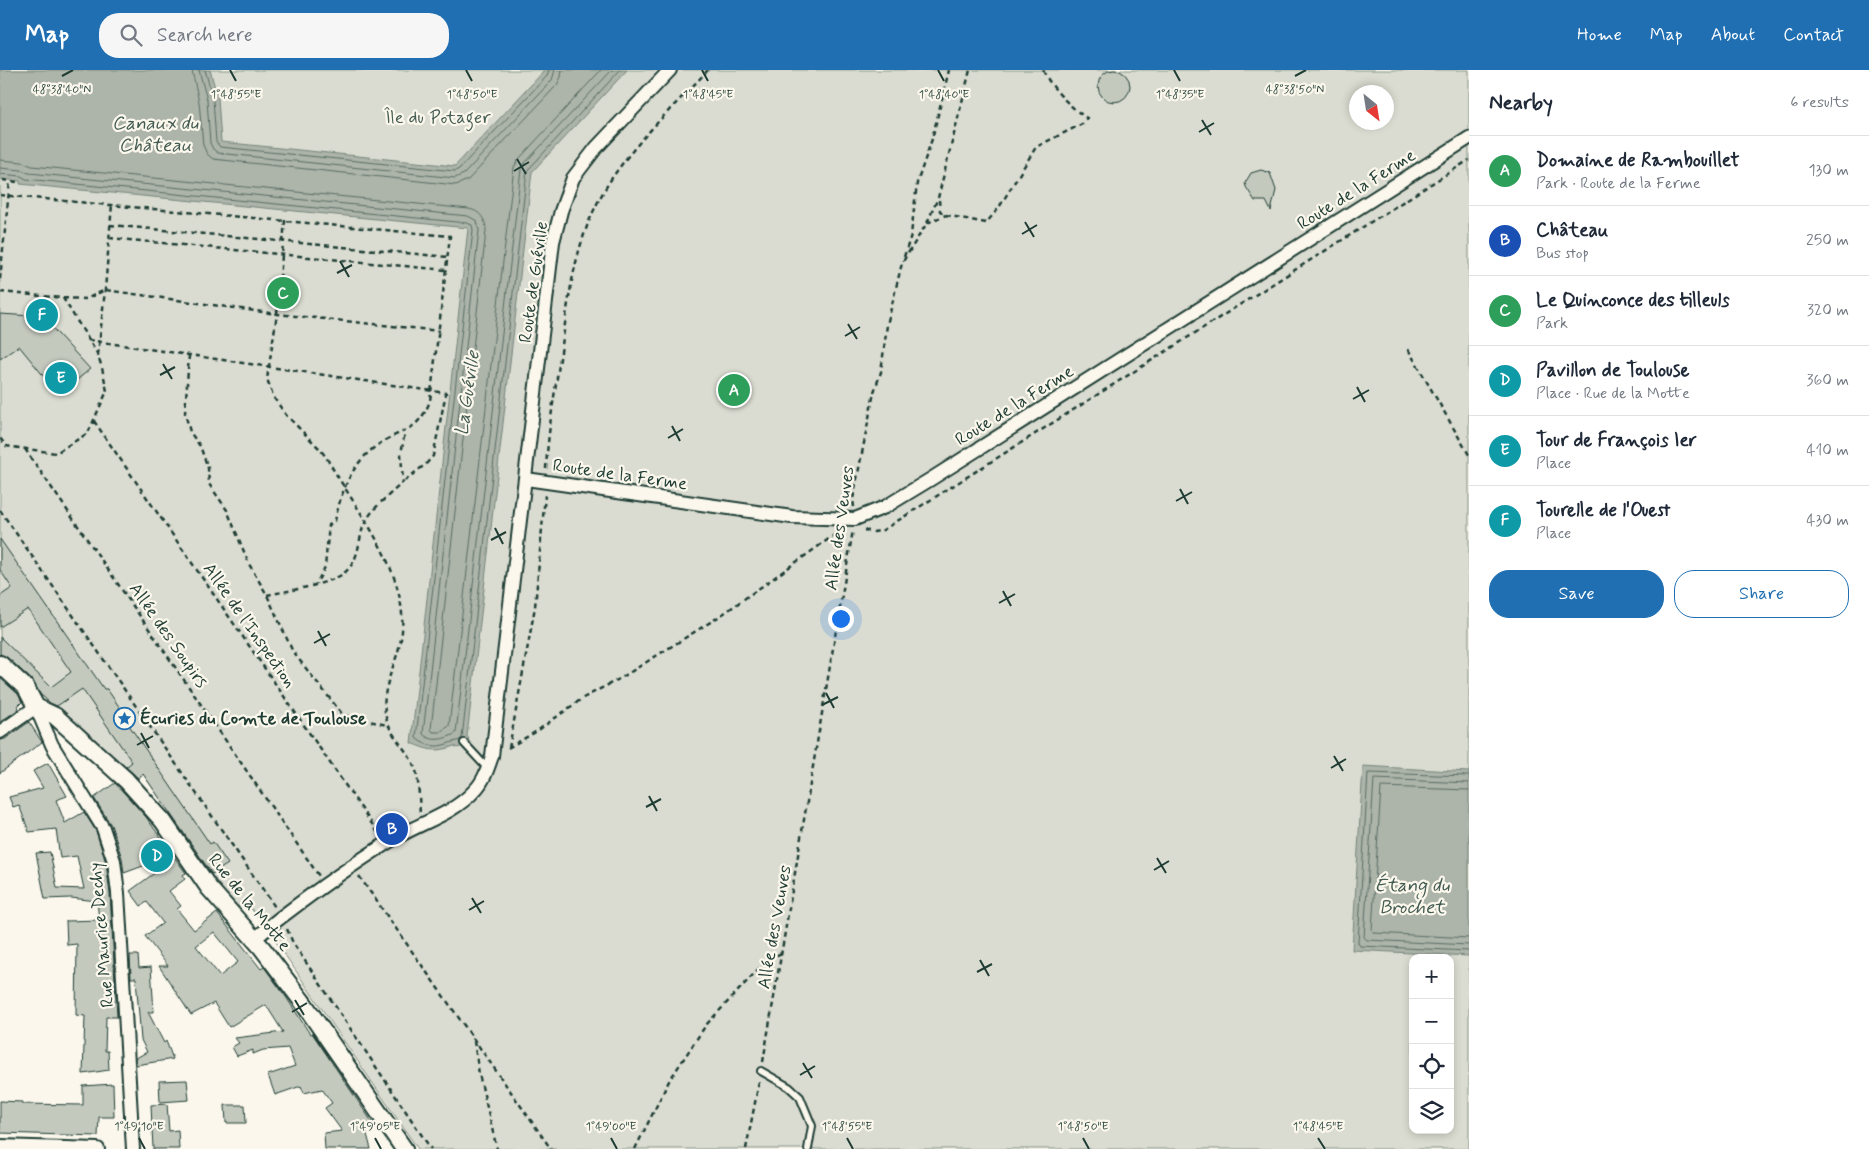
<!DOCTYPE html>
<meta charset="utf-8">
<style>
:root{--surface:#fff;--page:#f6f6f7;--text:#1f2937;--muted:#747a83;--line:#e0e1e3;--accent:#1f6fb2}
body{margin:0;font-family:Mynerve,sans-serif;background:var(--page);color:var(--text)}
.controls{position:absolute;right:15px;bottom:15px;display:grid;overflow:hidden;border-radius:10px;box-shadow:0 2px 8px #0003}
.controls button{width:45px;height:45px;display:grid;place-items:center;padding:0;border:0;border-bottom:1px solid var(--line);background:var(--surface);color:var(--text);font:25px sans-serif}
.compass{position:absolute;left:1349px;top:15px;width:45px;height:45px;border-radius:50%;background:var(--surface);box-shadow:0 2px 8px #0003;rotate:150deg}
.you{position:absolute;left:840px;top:548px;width:18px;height:18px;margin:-12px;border:4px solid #fff;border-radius:50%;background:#1a73e8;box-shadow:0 0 0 8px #1a73e833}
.badge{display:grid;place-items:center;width:32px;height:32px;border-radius:50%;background:var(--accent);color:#fff;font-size:16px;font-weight:700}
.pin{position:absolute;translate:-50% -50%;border:2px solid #fff;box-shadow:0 1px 5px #0006}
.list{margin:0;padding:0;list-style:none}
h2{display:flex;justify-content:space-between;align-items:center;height:65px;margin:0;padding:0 20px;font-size:21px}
h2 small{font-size:16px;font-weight:400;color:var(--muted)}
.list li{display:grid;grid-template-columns:32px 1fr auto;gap:15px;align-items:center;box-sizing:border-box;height:70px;padding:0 20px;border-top:1px solid var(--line)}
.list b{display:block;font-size:19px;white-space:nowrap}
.list p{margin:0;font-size:16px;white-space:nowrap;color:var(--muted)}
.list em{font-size:16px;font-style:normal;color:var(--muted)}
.actions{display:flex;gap:10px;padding:15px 20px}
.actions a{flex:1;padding:11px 0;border:1px solid var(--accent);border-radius:20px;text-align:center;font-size:18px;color:var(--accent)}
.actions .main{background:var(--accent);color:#fff}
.icon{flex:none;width:28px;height:28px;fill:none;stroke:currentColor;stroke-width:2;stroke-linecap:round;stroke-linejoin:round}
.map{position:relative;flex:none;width:1469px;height:1079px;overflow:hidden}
header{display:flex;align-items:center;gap:30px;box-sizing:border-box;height:70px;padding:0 25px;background:var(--accent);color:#fff}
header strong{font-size:24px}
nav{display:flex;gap:28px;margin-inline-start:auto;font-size:18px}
.search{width:350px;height:45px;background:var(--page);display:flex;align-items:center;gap:12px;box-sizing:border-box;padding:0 18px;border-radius:20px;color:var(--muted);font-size:19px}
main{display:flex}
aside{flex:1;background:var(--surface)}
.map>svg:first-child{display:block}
.green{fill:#dbdcd1;stroke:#7d8c82;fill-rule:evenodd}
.water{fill:#adb4aa;stroke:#74847b}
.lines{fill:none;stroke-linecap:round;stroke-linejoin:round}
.shore{stroke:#586d63;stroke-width:1}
.building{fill:#c4c9be;stroke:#1f3d34;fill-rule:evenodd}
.service-casing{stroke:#1f3d34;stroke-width:10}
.minor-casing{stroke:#1f3d34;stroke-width:16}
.tertiary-casing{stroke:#1f3d34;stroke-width:20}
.path{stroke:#1f3d34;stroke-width:2.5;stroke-dasharray:5 4;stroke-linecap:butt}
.service{stroke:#fbf7ec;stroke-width:6}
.minor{stroke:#fbf7ec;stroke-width:12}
.tertiary{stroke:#fbf7ec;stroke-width:16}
.ticks{fill:none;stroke:#1f3d34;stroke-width:2}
.labels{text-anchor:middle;stroke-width:4.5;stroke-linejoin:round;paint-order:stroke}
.park-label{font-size:18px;fill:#455d53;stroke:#fbf7ec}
.street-label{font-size:18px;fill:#1f3d34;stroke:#fbf7ec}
.poi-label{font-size:18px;font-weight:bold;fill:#1f3d34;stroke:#fbf7ec;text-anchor:start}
.water-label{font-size:19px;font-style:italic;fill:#425b52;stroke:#fbf7ec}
.ticks-label{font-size:12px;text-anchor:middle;fill:#1f3d34;stroke:#fbf7ec;stroke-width:4.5;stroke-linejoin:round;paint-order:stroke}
</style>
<header>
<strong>Map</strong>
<div class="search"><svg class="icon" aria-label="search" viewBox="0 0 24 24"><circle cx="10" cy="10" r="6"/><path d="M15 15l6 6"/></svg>Search here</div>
<nav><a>Home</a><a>Map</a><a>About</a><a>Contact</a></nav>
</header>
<main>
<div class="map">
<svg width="1469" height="1079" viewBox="0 0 1469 1079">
<rect width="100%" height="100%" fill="#fbf7ec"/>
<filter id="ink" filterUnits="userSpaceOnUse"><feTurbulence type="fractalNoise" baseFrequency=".02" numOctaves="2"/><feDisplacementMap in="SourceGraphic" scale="10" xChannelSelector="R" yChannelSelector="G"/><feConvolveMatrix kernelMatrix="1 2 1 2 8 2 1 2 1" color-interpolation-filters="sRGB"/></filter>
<g filter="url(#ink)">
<path class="green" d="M 0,0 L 1469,0 L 1469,1079 L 418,1079 L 274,869 C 276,856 269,856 261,850 C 255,845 251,838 247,833 L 237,837 L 217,817 L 195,786 L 198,783 L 143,704 L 135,711 L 0,587 ZM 1356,22 L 1386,22 L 1386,52 L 1356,52 ZM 1413,888 L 1450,888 L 1450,1060 L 1413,1060 Z"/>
<path class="water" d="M 0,0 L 210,0 L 218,28 L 221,72 L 455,96 L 545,0 L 627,0 L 532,102 L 467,666 L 469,669 L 459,678 L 454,676 C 437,683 427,680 411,673 L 468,158 L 20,114 L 20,111 L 0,109 Z
M 1363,696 L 1469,702 L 1469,886 L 1352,880 Z"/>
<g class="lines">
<path class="shore" d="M 192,0 L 199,32 L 203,75 L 207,84 L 213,89 L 456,115 L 468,110 L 557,15 L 561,7 L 562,0
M 199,0 L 207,30 L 210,73 L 213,79 L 218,83 L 455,108 L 464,104 L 552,10 L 555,0
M 205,0 L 213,29 L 216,72 L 220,77 L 455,101 L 459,99 L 547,6 L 549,0
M 0,90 L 22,92 L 32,96 L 469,139 C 480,141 486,149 486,161 L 431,659 L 433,662 L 440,662 L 449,656 L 514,97 L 519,89 L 601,0
M 0,98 L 21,100 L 29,103 L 468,146 L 477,151 L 479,160 L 423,664 C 432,673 446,669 456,663 L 521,99 L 524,94 L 612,0
M 0,104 L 21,106 L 26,109 L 467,153 L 472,155 L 473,160 L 416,668 C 422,674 434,678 443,675 C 449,674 452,671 458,671 L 462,668 L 527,101 L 620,0
M 1469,706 L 1368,703 L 1358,873 L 1360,876 L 1469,881
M 1469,713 L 1374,709 L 1364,867 L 1367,870 L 1469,875
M 1469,720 L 1381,717 L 1372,860 L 1374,863 L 1469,868"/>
</g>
<path class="building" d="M1098 16a16 16 0 1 1 32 0a16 16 0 1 1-32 0Z
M 1261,100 L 1270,103 L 1276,120 L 1271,141 L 1266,131 L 1255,131 L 1246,117 L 1245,113 L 1251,103 Z
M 43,238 L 49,243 L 47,252 L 90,299 L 77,310 L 73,311 L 69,317 L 63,320 L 56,319 L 51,315 L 19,276 L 0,289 L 0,244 L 32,246 L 37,240 Z
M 0,469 L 104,619 L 107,619 L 120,638 L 118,639 L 210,774 L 213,772 L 228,794 L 212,804 L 143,704 L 138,708 L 126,697 L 132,692 L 82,619 L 57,636 L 50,633 L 40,624 L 33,611 L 7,587 L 0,584 L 0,567 L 51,617 L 71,602 L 28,539 L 0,557 L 0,526 L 12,518 L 0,500 Z
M 0,608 L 18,624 L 22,632 L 18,636 L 19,639 L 0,652 Z
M 29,652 L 42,672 L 0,703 L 0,670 L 5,669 Z
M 48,693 L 67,726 L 56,730 L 65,753 L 84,742 L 96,761 L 106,793 L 110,824 L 117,947 L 106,947 L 105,981 L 108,981 L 109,1000 L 83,1004 L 85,946 L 76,945 L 77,874 L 67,875 L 66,851 L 99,850 L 97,831 L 71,828 L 45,829 L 36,783 L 50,782 L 57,818 L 84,819 L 77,786 L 60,788 L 56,759 L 29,762 L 19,735 L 13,737 L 9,727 L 43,718 L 33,701 Z
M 115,713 L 146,747 L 173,785 L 124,803 L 122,788 L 111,755 L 94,728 Z
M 175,788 L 186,803 L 183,805 L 185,809 L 169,821 L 181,836 L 177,839 L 194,860 L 217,843 L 261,899 L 264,897 L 286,927 L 310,964 L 312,963 L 372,1052 L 365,1057 L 371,1079 L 325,1079 L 324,1063 L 342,1061 L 325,1038 L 332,1033 L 322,1019 L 304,1023 L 301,1016 L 275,1025 L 268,1005 L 295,996 L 288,978 L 263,980 L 253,984 L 253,980 L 237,986 L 232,977 L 239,973 L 235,968 L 283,962 L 266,935 L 229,957 L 214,933 L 191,945 L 159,896 L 168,896 L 145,866 L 163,853 L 147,832 L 141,836 L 130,821 ZM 214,862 L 238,892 L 220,906 L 196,876 Z
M 130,885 L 138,885 L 139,898 L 151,897 L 154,942 L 148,942 L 164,973 L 166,971 L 173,989 L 136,995 L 136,988 L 147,982 L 141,970 L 136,908 L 131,908 Z
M 187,1010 L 189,1030 L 160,1032 L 159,1011 Z
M 113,1014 L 114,1047 L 99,1047 L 98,1066 L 0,1063 L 0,1031 L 22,1032 L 22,1034 L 83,1035 L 83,1016 Z
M 167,1034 L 169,1061 L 178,1060 L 179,1079 L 153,1079 L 151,1035 Z
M 225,1035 L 245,1035 L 246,1053 L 226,1053 Z"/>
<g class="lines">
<defs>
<path id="service" d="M 464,673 L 488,699
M 761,1001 L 789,1017 L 800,1027 L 812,1056 L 808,1079"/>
<path id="minor" d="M 526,409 L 792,447 L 855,449 L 885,437 L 931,409 L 1469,68
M 0,662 L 36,637 L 52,675 L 103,758 L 114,791 L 118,823 L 133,1079
M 254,869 C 264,862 273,853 284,845 C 317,820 352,795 387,773 C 415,754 452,746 475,720 C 484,711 488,698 492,686 L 553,172 L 561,141 L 573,108 L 596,78 L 670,0
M 0,1076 L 98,1079"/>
<path id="tertiary" d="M 0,594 L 26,618 L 36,637 L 55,646 L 126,710 L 163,751 L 209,818 L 262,878 L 302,931 L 404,1079"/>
</defs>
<use href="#service" class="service-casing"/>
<use href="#minor" class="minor-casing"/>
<use href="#tertiary" class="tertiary-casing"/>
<path class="path" d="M 3,110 L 17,112
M 0,125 L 450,166 L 430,331 C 417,365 400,358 375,377 C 351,395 341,422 335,451 L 329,455 L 325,497 L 316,514
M 939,130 L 940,141 L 946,145 L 986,153 L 998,139 L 1036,77 L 1082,54 L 1087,48 C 1072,39 1050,17 1043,0
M 285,150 L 277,244 L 267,309 L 274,328 L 286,345 L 319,378 L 326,387 C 355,439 407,498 402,561 C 400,589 381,614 385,642 C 388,666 407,677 415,698 C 419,707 419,732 420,743
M 927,153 L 946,145
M 110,155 L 448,187
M 109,168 L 446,200
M 904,187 L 911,165 L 917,113 L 932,69 L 949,0
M 0,209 L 10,111
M 0,222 L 63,228 L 98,285 L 102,298 L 107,321 L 88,363 L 56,383 L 6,376 L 0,368
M 63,228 L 86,229 L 105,220 L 277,244 L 440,261
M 88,270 L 446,323 L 433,386 L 426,394 L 403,412
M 1408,279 L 1469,385
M 98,285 L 105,220 L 112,134
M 189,285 L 185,343 L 190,362 L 200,376 L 208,398 L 209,414 L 227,440 L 249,494 L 267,525 L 293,582 L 343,645 L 387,655
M 94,351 L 379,764
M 25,379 L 319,806
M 546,399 C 548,360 555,321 561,282 C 568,234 573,183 595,138 C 619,86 669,42 708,0
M 854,437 L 853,429 L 874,322 L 881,302 L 887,255 L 902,193 L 927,153 L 938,128 L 970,0
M 0,440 L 275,837
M 864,460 L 874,462 L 883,460 L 1469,90
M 267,525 C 286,521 329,515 344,503 C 362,489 357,466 366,451 C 374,436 391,424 403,412 L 401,384 L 405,362
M 508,678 L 537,661 L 583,628 L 621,608 L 720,546 L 840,461
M 509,678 L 535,537 L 545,425
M 359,806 L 551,1079
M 287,859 L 293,873 L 431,1079
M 474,971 L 479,1004 L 497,1079
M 763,992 L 853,460
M 635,1079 L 669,1011 L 706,955 L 766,891 L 783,882
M 746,1079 L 759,1012"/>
<use href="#service" class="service"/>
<use href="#minor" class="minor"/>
<use href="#tertiary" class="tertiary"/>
</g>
</g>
<path class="ticks" d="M 230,0 L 236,11M 466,0 L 472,11M 702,0 L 708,11M 938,0 L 944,11M 1174,0 L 1180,11M 62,6 L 73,0M 1295,6 L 1306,0M 1202,50 L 1211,65M 1199,62 L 1214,53M 517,89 L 526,104M 514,101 L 529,92M 1025,152 L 1034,167M 1022,164 L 1037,155M 340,191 L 349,207M 337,203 L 352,195M 848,254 L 857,269M 845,266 L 860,257M 163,294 L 172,309M 160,305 L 175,297M 1357,317 L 1365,332M 1353,329 L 1369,320M 672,356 L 680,371M 668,368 L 683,359M 1180,419 L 1188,434M 1176,431 L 1192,422M 495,458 L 503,474M 491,470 L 506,462M 1003,521 L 1011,536M 999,533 L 1015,524M 318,561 L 326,576M 314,573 L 330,564M 826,623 L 834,638M 822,635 L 838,627M 141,663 L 149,678M 137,675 L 153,666M 1334,686 L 1343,701M 1331,698 L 1346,689M 649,726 L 657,741M 646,737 L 661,729M 1157,788 L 1166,803M 1154,800 L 1169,791M 472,828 L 481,843M 469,840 L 484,831M 980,890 L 989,906M 977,902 L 992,894M 295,930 L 304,945M 292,942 L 307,933M 803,993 L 812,1008M 800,1005 L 815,996M 139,1068 L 145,1079M 375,1068 L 381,1079M 611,1068 L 617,1079M 847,1068 L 853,1079M 1083,1068 L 1089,1079M 1318,1068 L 1325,1079"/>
<defs>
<symbol id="sight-ring" viewBox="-11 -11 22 22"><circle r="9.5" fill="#fbf7ec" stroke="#1f6fb2" stroke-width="1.5"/><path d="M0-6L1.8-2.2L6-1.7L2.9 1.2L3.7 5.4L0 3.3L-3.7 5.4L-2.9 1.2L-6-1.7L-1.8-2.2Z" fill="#1f6fb2"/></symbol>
</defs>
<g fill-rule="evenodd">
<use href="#sight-ring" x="112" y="636" width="25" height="25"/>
</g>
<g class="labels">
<g class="park-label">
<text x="437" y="53">Île du Potager</text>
</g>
<g class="street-label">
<text transform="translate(1356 119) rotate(-32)" y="6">Route de la Ferme</text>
<text transform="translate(533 212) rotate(-82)" y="6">Route de Guéville</text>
<text transform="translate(1014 335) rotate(-32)" y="6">Route de la Ferme</text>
<text transform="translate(620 404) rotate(8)" y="6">Route de la Ferme</text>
<text transform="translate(839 458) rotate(-82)" y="6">Allée des Veuves</text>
<text transform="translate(250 555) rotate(55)" y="6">Allée de l'Inspection</text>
<text transform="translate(169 565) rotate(55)" y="6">Allée des Soupirs</text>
<text transform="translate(250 832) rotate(51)" y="6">Rue de la Motte</text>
<text transform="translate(774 857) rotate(-80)" y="6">Allée des Veuves</text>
<text transform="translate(101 865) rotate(-95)" y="6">Rue Maurice Dechy</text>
</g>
<g class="poi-label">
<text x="140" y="654">Écuries du Comte de Toulouse</text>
</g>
<g class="water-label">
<text x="155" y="59">Canaux du<tspan x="155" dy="22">Château</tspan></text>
<text transform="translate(466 323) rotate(-82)" y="7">La Guéville</text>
<text x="1412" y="821">Étang du<tspan x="1412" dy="22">Brochet</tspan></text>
</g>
</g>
<g class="ticks-label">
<text x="62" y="23">48°38'40"N</text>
<text x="1295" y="23">48°38'50"N</text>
<text x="236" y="28">1°48'55"E</text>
<text x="472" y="28">1°48'50"E</text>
<text x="708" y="28">1°48'45"E</text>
<text x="944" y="28">1°48'40"E</text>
<text x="1180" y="28">1°48'35"E</text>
<text x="139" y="1060">1°49'10"E</text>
<text x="375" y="1060">1°49'05"E</text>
<text x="611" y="1060">1°49'00"E</text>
<text x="847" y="1060">1°48'55"E</text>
<text x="1083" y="1060">1°48'50"E</text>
<text x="1318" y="1060">1°48'45"E</text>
</g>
</svg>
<div class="controls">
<button>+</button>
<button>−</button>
<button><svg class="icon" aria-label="locate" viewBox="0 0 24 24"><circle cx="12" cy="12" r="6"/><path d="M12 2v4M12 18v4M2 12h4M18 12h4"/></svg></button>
<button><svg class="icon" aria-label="layers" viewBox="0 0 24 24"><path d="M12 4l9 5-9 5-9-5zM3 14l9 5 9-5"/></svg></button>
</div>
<svg class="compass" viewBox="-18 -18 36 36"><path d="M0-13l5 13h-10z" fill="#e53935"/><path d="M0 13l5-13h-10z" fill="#747a83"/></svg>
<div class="you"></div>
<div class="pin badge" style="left:734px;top:320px;background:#2e9e5b">A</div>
<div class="pin badge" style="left:392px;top:759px;background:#1a4fb4">B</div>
<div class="pin badge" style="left:283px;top:223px;background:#2e9e5b">C</div>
<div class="pin badge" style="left:157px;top:786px;background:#0f9aa8">D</div>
<div class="pin badge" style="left:61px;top:308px;background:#0f9aa8">E</div>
<div class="pin badge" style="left:42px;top:245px;background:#0f9aa8">F</div>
</div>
<aside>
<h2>Nearby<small>6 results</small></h2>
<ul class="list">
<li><span class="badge" style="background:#2e9e5b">A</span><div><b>Domaine de Rambouillet</b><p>Park · Route de la Ferme</p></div><em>130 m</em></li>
<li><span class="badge" style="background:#1a4fb4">B</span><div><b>Château</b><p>Bus stop</p></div><em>250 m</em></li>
<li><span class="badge" style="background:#2e9e5b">C</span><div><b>Le Quinconce des tilleuls</b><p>Park</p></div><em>320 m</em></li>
<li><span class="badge" style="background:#0f9aa8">D</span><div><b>Pavillon de Toulouse</b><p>Place · Rue de la Motte</p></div><em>360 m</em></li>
<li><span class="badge" style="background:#0f9aa8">E</span><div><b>Tour de François Ier</b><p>Place</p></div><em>410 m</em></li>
<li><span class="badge" style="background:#0f9aa8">F</span><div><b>Tourelle de l'Ouest</b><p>Place</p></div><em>430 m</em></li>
</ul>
<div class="actions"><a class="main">Save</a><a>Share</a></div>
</aside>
</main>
